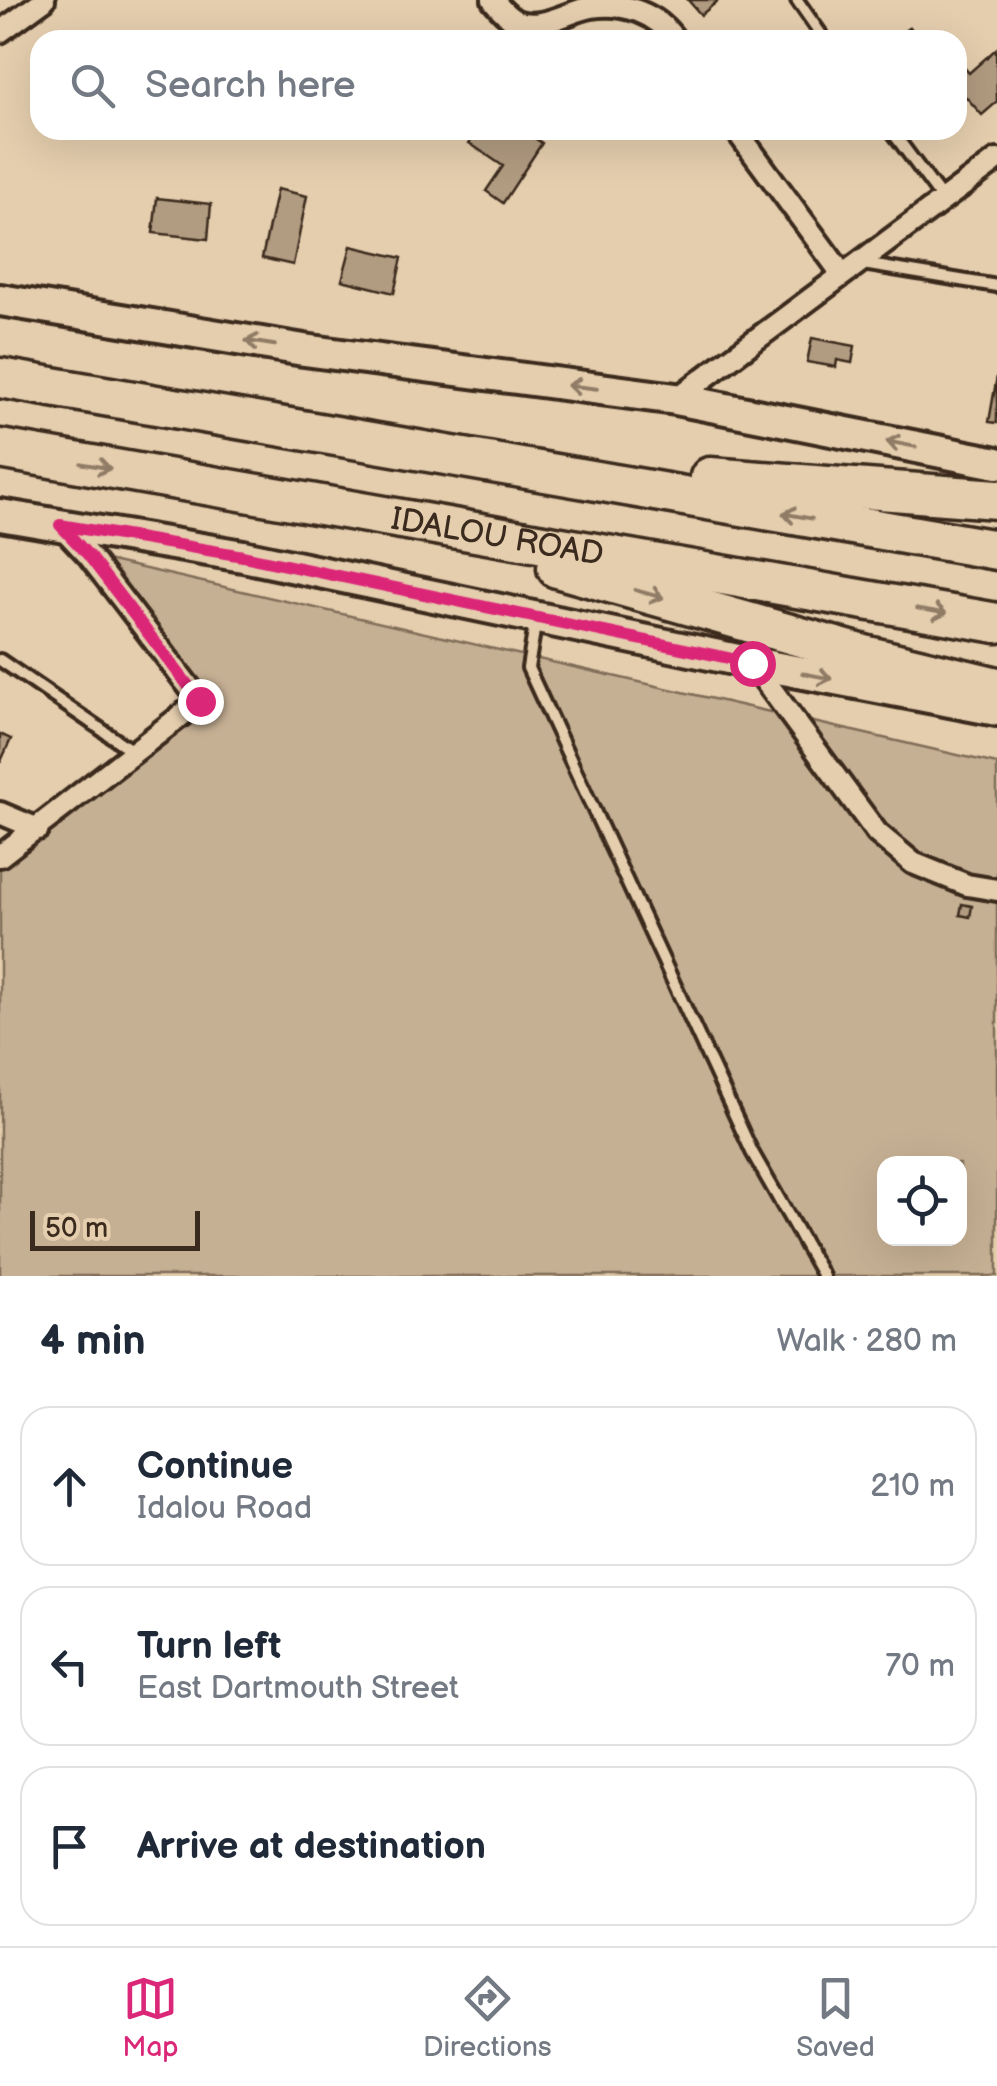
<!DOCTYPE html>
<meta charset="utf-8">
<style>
:root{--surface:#fff;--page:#f2f2f3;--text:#1f2937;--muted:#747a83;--line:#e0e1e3;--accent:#db2777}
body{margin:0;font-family:"Balsamiq Sans",sans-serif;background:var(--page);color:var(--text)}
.controls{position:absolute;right:30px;bottom:30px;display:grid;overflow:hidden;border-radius:20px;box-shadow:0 10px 40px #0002}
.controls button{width:90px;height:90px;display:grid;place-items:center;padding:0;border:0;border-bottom:2px solid var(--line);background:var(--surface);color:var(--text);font:50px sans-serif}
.scale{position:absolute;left:30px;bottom:25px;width:170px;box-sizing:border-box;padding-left:10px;border:5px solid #3b2a1e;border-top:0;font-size:28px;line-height:35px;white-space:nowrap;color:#3b2a1e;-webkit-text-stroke:8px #e5ceae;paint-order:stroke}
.stop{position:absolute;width:30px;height:30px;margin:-22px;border:8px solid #db2777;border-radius:50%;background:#fff}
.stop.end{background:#db2777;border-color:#fff;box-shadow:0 2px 10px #0008}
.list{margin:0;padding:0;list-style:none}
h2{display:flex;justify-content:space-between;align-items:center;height:130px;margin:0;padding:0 40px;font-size:42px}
h2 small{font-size:32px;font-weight:400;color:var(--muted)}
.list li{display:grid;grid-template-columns:65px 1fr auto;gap:30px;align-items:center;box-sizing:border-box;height:160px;margin:0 20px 20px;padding:0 20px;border:2px solid var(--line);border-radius:30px}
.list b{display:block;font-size:38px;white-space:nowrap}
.list p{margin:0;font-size:32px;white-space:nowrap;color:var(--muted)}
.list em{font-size:32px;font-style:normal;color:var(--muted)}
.icon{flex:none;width:55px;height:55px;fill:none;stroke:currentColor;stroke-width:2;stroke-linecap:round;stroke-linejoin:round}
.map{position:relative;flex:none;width:997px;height:1276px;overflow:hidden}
.search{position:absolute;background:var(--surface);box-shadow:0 10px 40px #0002;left:30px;right:30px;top:30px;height:110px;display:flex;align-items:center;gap:25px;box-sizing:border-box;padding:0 35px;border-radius:30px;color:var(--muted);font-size:38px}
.sheet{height:670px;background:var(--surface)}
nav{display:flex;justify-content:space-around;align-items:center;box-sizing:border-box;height:140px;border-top:2px solid var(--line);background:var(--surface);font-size:28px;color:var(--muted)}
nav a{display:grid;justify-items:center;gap:5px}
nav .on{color:var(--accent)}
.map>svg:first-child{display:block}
.green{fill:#c6b094;stroke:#806d59;stroke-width:2.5;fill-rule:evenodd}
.building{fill:#b19b81;stroke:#3b2a1e;stroke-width:2.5}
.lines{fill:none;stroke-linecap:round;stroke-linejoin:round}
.lane-casing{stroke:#3b2a1e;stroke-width:18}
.street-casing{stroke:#3b2a1e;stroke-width:28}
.secondary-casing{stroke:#3b2a1e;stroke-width:38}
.highway-casing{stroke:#3b2a1e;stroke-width:45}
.lane{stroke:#e5ceae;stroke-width:10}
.street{stroke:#e5ceae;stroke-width:20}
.secondary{stroke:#e5ceae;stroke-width:30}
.highway{stroke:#e5ceae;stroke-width:38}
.oneway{stroke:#907c66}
.route{stroke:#db2777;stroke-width:12}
.labels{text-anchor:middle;stroke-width:8;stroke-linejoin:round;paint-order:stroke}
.street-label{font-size:32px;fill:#3b2a1e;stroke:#e5ceae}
</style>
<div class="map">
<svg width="997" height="1276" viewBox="0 0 997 1276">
<rect width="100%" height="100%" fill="#e5ceae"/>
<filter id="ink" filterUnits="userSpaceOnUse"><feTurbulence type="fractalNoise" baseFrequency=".01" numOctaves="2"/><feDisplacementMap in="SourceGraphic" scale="20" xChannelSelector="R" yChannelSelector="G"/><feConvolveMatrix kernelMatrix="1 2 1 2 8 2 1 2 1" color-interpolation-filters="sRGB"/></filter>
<g filter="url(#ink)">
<path class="green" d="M 89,556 L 997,764 L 997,1276 L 0,1276 L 0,857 L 199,701 ZM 884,1164 L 960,1164 L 960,1238 L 884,1238 Z"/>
<path class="building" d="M 688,0 L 719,0 L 701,15 Z
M 910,27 L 920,40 L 891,40 Z
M 996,49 L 997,102 L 982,115 L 966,97 L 957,104 L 957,59 L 969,73 Z
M 477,130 L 522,130 L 542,143 L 503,203 L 486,191 L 503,166 L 469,143 Z
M 277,189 L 307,196 L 293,265 L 262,258 Z
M 157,198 L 211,204 L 208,239 L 153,233 Z
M 351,246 L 402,258 L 394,293 L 342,280 Z
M 812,338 L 855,346 L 852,363 L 837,360 L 836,367 L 807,362 Z
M 997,376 L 997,423 L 989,422 Z
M 0,734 L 11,739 L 1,761 L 0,760 Z
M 962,904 L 972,906 L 970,917 L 960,915 Z"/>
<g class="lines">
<defs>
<path id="lane" d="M 797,0 L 825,40
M 891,130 L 943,200
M 863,264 L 997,286
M 536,619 L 528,668 L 752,1152 L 823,1276
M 0,660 L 134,752"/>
<path id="street" d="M 493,0 C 500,8 506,16 516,21 C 542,31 568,11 592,7 C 624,2 657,13 675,40
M 0,32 L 44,0
M 736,130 L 842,274
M 676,399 L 997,160
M 752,663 L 877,833 L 913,863 L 967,885 L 997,890
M 0,813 L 38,829
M 0,856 L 200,701 L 89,556 L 60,525"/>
<path id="secondary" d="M 0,300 L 304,350 L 676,399 L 997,463
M 0,515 L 243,556 L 752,663 L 997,710"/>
<g id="highway">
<path d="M 0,378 L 997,550"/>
<path id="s1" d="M 0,449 L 997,623"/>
<path d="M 710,477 L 997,499"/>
<path d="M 557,568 L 868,656 L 997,687"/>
</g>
</defs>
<use href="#lane" class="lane-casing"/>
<use href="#street" class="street-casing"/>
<use href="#secondary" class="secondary-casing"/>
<use href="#highway" class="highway-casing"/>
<use href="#lane" class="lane"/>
<use href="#street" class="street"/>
<use href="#secondary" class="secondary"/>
<use href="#highway" class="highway"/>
</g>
<defs><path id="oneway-shaft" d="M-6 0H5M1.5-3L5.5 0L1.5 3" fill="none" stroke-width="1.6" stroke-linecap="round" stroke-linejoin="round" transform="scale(2.5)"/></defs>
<g class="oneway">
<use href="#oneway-shaft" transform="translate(260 343) rotate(-171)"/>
<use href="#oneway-shaft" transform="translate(582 387) rotate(-173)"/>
<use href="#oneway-shaft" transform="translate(901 444) rotate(-169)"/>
<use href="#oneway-shaft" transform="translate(96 466) rotate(10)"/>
<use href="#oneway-shaft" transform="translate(797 516) rotate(-170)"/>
<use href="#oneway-shaft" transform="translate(649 594) rotate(16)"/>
<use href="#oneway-shaft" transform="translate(932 611) rotate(10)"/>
<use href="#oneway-shaft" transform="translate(817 676) rotate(11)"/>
</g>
</g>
<g class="lines" filter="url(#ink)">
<path class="route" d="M 200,701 L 89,556 L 60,525 L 243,556 L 752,663"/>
</g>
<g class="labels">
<g class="street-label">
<text dy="11" stroke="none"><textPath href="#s1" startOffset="505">IDALOU ROAD</textPath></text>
</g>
</g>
</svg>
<div class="controls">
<button><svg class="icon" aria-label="locate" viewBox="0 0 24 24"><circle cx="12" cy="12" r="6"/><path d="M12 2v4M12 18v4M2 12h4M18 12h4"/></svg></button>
</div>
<div class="scale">50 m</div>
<div class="stop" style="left:752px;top:663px"></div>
<div class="stop end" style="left:200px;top:701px"></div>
<div class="search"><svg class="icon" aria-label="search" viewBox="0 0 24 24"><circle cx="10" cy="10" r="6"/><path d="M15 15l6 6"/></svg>Search here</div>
</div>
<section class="sheet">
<h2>4 min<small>Walk · 280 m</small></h2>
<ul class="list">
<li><svg class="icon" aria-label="ahead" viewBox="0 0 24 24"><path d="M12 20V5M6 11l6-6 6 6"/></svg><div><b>Continue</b><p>Idalou Road</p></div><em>210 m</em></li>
<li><svg class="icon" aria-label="left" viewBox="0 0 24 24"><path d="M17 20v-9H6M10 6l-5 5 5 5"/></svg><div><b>Turn left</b><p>East Dartmouth Street</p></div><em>70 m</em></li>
<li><svg class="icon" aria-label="arrive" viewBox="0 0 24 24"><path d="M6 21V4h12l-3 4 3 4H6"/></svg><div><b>Arrive at destination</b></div></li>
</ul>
</section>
<nav>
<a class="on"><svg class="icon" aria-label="map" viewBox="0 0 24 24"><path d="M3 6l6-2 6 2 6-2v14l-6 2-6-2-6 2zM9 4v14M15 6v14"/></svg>Map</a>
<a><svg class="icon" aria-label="directions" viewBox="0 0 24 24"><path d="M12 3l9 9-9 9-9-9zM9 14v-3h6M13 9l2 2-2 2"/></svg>Directions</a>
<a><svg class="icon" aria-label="saved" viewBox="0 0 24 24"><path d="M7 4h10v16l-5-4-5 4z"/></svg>Saved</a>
</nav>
